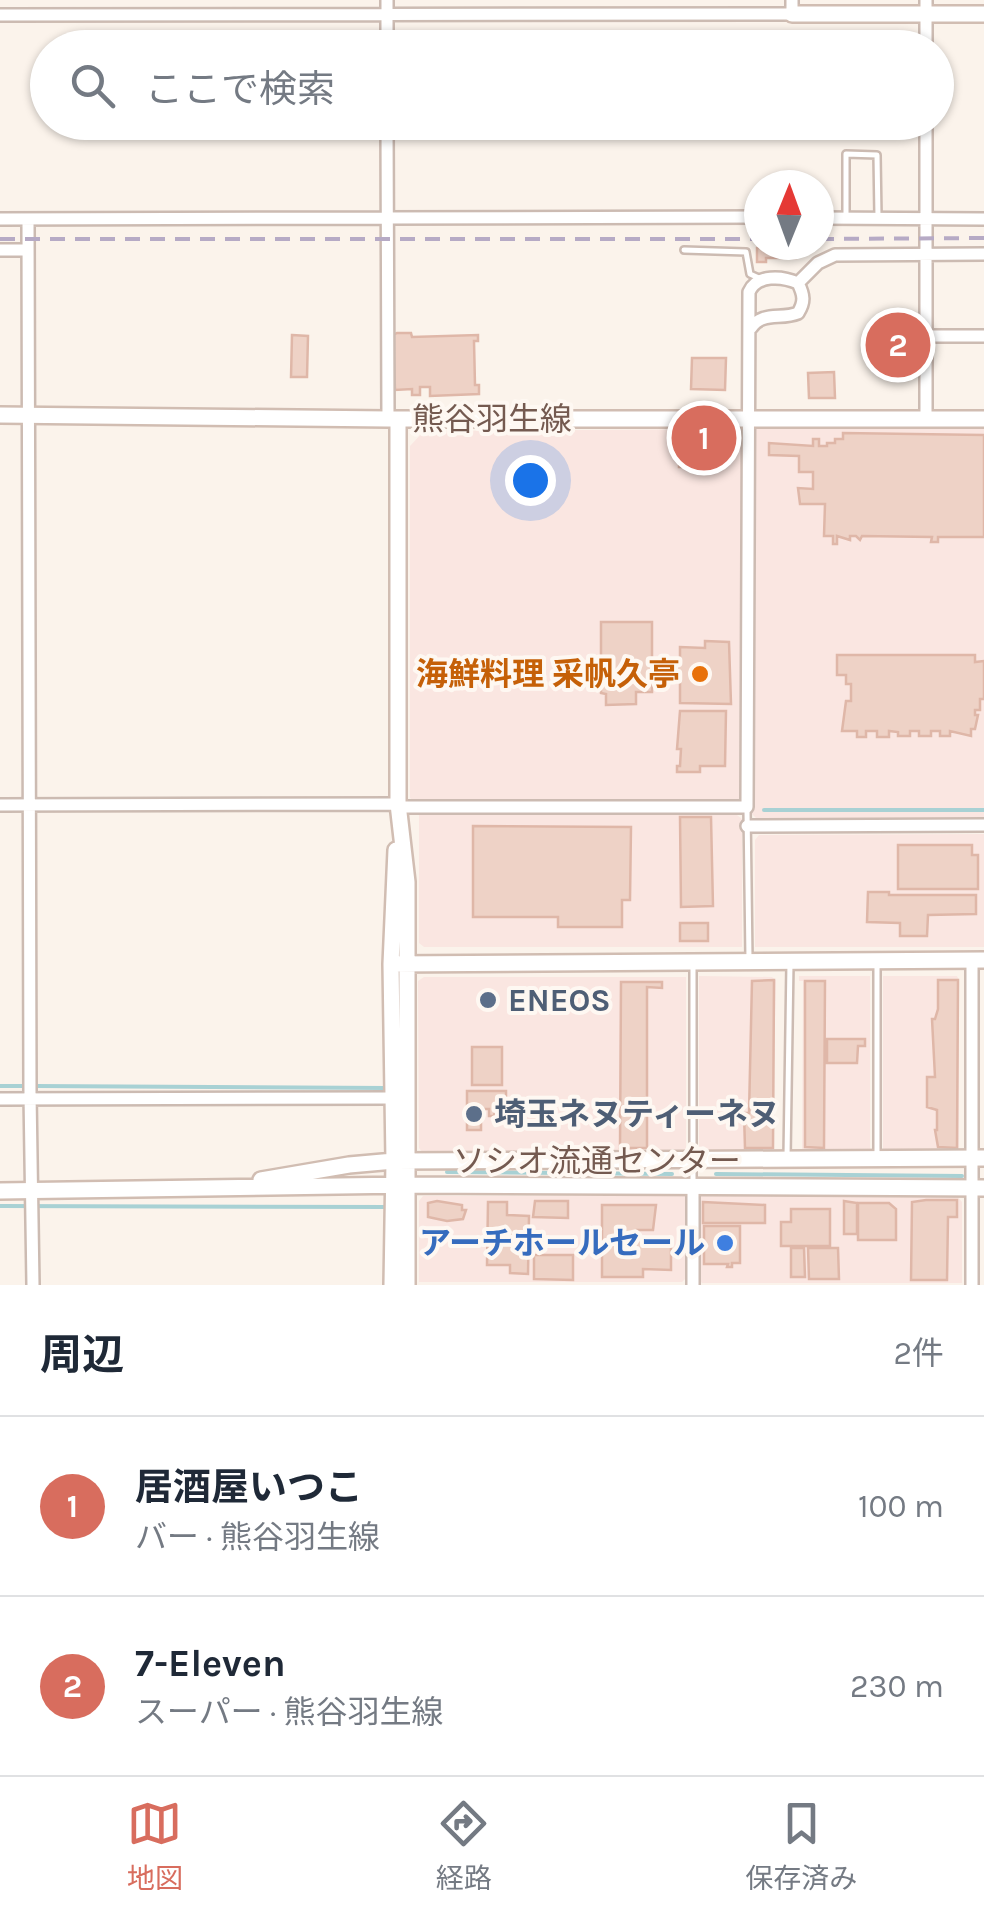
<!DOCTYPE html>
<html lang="ja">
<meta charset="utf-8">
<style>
:root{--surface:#fff;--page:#f6f6f7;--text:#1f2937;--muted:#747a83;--line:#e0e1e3;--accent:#d86d5e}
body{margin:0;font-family:Karla,"Noto Sans JP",sans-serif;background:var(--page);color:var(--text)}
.compass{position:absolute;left:744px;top:170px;width:90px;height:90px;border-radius:50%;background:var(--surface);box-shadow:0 2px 8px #0004;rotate:1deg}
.you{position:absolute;left:530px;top:480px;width:35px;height:35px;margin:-25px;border:8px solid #fff;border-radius:50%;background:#1a73e8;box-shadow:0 0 0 15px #1a73e833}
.badge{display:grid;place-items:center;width:65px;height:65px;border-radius:50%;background:var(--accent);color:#fff;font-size:32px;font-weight:700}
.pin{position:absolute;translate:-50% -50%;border:5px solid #fff;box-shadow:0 2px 10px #0006}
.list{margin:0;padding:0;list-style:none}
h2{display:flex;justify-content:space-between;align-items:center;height:130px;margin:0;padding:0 40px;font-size:42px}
h2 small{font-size:32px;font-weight:400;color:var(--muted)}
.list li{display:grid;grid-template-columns:65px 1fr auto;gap:30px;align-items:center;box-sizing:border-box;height:180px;padding:0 40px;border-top:2px solid var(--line)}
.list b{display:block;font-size:38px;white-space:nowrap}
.list p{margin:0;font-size:32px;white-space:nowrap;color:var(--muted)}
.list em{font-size:32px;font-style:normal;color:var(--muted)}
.icon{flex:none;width:55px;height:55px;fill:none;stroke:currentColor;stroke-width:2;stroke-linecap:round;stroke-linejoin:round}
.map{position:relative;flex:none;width:984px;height:1285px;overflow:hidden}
.search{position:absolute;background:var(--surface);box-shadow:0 2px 8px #0004;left:30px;right:30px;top:30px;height:110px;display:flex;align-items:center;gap:25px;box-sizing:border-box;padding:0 35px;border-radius:55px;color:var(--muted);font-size:38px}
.sheet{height:490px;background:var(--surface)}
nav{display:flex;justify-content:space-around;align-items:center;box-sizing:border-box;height:140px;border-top:2px solid var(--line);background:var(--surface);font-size:28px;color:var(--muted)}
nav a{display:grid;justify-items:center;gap:5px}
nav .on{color:var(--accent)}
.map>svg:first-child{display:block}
.commercial{fill:#fae6e1}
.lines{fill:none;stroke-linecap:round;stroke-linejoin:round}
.stream{stroke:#a8d1d4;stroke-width:4}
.building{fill:#eed2c6;stroke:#dfb7a8;stroke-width:2.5}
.lane-casing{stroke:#ccbbb2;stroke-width:10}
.street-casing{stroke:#ccbbb2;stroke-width:16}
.secondary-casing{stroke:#d1bdb2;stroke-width:20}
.lane{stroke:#fff;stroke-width:5}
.street{stroke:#fff;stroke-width:11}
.secondary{stroke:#fff;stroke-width:15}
.rail{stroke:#b6aac5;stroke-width:4;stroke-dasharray:15 10;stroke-linecap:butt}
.food-dot{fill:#e8710a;stroke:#fef8f2;stroke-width:4}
.service-dot{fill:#5c6f8a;stroke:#fef8f2;stroke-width:4}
.shop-dot{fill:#3f7fe0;stroke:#fef8f2;stroke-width:4}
.labels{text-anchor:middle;stroke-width:8;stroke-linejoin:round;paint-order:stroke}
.street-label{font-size:32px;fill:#745a50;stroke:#fef8f2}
.food-label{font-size:32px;font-weight:bold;fill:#c56008;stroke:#fef8f2;text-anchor:end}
.service-label{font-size:32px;font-weight:bold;fill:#4e5e75;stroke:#fef8f2;text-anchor:start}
.shop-label{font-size:32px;font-weight:bold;fill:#366cbe;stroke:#fef8f2;text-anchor:end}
</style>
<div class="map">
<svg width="984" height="1285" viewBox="0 0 984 1285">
<rect width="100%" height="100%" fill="#fbf3eb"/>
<path class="commercial" d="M 756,427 L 984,429 L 984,821 L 760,822 L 751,813 Z
M 741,429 L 741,803 L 415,802 L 410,798 L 410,446 L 424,431 Z
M 419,814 L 737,815 L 742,819 L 742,947 L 424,947 L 419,943 Z
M 984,834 L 984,947 L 755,947 L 755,840 L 759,835 Z
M 699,976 L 772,977 L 776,980 L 772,1153 L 699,1152 Z
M 799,976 L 870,976 L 870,1152 L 806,1152 L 802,1149 L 803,981 L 799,981 Z
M 883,976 L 957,976 L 959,980 L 959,1149 L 956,1152 L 883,1152 Z
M 424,977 L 686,977 L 686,1153 L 423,1153 L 419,1148 L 418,981 Z
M 699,1195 L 957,1196 L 962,1202 L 962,1283 L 702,1283 L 699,1280 Z
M 423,1196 L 686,1196 L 686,1278 L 682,1282 L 419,1282 L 419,1201 Z"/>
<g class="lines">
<path class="stream" d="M 764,810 L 984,810
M 0,1086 L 25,1086
M 35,1086 L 386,1088
M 447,1172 L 672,1174
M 716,1174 L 962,1176
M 0,1206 L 390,1207"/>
</g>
<path class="building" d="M 757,248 L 796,248 L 796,258 L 766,258 L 766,262 L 757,262 Z
M 397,333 L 411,333 L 412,337 L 478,335 L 478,341 L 474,341 L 475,385 L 479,385 L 479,394 L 430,396 L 430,387 L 420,387 L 420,395 L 412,395 L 412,389 L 395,390 L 393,335 Z
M 292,335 L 308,336 L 307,377 L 291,377 Z
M 880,335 L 915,336 L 915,354 L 880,354 Z
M 692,358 L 726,358 L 725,390 L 691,389 Z
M 834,372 L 835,398 L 809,398 L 808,373 Z
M 680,433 L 698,433 L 697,467 L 679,467 Z
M 843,433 L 984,435 L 984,537 L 938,537 L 938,542 L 931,542 L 932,537 L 862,536 L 860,540 L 856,536 L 850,536 L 850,540 L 837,536 L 837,544 L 833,544 L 833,536 L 824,536 L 825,504 L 800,504 L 798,488 L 813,489 L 813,472 L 799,472 L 799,456 L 769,455 L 769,443 L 813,446 L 813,439 L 819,439 L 819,446 L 827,446 L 827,443 L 835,443 L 835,439 L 843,439 Z
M 601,622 L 652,622 L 652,692 L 636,692 L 636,704 L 606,705 L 606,694 L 601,693 Z
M 705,641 L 729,642 L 731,704 L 680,703 L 680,672 L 676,672 L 676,665 L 680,665 L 680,647 L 705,648 Z
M 837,655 L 975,655 L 975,662 L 984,661 L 984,699 L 980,699 L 980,710 L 975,710 L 975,715 L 978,715 L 975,729 L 971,729 L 971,736 L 950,731 L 950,736 L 940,736 L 940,731 L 931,731 L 931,736 L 919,736 L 919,731 L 910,731 L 910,736 L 898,736 L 898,732 L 889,731 L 889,737 L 877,737 L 877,731 L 866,731 L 866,737 L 857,737 L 857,731 L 842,731 L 846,701 L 851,701 L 851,684 L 846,684 L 846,675 L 837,675 Z
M 680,711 L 726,711 L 725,766 L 700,766 L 700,772 L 677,772 L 677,766 L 680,766 L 681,749 L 677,749 Z
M 680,817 L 711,817 L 713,906 L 681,907 Z
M 473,826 L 631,827 L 630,900 L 622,900 L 622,927 L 558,927 L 558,917 L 473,917 Z
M 898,845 L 972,845 L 972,855 L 978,855 L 978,889 L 898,889 Z
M 868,892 L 889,892 L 889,895 L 976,895 L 976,914 L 928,915 L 927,936 L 900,936 L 900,923 L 867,922 Z
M 680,923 L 708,923 L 708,941 L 680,941 Z
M 774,980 L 773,1148 L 745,1148 L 744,1113 L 749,1113 L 752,981 Z
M 938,980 L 958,980 L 957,1148 L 938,1147 L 935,1130 L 937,1130 L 937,1110 L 927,1107 L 927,1077 L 935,1077 L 932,1019 L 935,1019 L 938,1009 Z
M 805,981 L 825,981 L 824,1148 L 805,1147 Z
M 621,982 L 662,982 L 662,988 L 647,987 L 647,1148 L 620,1148 Z
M 827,1039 L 865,1039 L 865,1046 L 858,1046 L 857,1063 L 827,1063 Z
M 472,1047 L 502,1047 L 502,1085 L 472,1085 Z
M 467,1091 L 506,1091 L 506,1111 L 495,1111 L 494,1116 L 489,1116 L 489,1109 L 481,1109 L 481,1130 L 467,1130 Z
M 926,1200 L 957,1200 L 957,1217 L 948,1217 L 947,1280 L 911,1280 L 912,1202 Z
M 437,1201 L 462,1205 L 462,1210 L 466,1210 L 463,1219 L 447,1221 L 428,1217 L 428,1203 Z
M 535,1201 L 568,1201 L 568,1218 L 533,1217 Z
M 844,1201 L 857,1203 L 857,1234 L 844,1234 Z
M 488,1202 L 507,1202 L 507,1215 L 529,1216 L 528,1274 L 510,1273 L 510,1265 L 487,1265 Z
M 703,1202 L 765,1205 L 765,1223 L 703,1223 Z
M 858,1203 L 889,1203 L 896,1209 L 896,1240 L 858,1240 Z
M 602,1205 L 656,1205 L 653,1230 L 637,1230 L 637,1238 L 643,1238 L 643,1245 L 671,1245 L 671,1270 L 643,1269 L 643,1277 L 602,1277 Z
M 791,1209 L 830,1209 L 830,1246 L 781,1246 L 781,1222 L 791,1222 Z
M 704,1226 L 740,1226 L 740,1263 L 732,1263 L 732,1267 L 727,1267 L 728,1264 L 704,1264 Z
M 791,1248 L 804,1248 L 805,1277 L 791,1277 Z
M 808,1248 L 838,1248 L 839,1279 L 809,1279 Z
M 534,1255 L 573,1255 L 573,1280 L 534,1279 Z"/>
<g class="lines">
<defs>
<path id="lane" d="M 846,215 L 846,154 L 877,155 L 878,217
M 684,250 L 746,252 L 750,274 L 761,279
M 747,810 L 749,959
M 877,964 L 877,1158
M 787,1157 L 790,963
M 693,1184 L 693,965"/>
<path id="street" d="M 387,0 L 387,48
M 926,0 L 926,48
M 0,15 L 792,14 L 792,0
M 387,122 L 388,419
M 819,218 L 984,219
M 0,219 L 759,217
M 28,219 L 30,1094 L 33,1285
M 0,250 L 28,250
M 798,283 L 818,263 L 835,255 L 984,254
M 751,328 C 762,311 781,320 798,313 C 805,302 804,295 798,283
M 925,336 L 984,336
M 926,419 L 926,122
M 0,805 L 398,804
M 398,807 L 747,807 L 749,292 C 757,274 782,276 798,283
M 747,826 L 984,825
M 972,960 L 972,1285
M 0,1099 L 393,1098
M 693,1186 L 693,1285"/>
<path id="secondary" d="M 792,14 L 984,14
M 0,415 L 388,419 L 984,419
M 398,419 L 398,804 L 407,882 L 407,1285
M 391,964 L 984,960
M 261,1180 L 349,1165 L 394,1161 L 984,1158
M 0,1191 L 407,1185 L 984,1188
M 392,1285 L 394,1161 L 391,964 L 396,850"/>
</defs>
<use href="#lane" class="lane-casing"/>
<use href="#street" class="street-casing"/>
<use href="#secondary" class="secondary-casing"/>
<use href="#lane" class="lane"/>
<use href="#street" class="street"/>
<use href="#secondary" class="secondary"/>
<path class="rail" d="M 0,239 L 759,239
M 819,239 L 984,238"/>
</g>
<circle class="food-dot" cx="700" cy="674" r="10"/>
<g class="service-dot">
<circle cx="488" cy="1000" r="10"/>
<circle cx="474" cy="1114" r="10"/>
</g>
<circle class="shop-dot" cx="725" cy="1243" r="10"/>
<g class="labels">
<g class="street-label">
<text x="492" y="430">熊谷羽生線</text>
<text x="597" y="1172">ソシオ流通センター</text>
</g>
<g class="food-label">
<text x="680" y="685">海鮮料理 采帆久亭</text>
</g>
<g class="service-label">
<text x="508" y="1011">ENEOS</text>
<text x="494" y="1125">埼玉ネヌティーネヌ</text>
</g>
<g class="shop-label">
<text x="705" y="1254">アーチホールセール</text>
</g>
</g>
</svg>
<svg class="compass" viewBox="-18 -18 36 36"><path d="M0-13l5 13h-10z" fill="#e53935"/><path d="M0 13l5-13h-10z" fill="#747a83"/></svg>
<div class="you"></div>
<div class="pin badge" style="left:704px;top:438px">1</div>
<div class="pin badge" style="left:898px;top:345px">2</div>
<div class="search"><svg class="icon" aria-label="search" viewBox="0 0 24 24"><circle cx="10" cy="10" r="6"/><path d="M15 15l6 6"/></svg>ここで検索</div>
</div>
<section class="sheet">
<h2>周辺<small>2件</small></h2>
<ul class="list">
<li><span class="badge">1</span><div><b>居酒屋いつこ</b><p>バー · 熊谷羽生線</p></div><em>100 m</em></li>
<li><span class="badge">2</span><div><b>7-Eleven</b><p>スーパー · 熊谷羽生線</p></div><em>230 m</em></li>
</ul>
</section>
<nav>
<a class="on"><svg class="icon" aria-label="map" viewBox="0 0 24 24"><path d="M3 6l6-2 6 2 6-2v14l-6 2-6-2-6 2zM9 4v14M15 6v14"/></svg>地図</a>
<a><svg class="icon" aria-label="directions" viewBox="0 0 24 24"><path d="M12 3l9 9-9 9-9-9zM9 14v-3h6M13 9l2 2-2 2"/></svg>経路</a>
<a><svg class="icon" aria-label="saved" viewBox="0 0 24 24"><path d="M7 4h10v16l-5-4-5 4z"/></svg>保存済み</a>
</nav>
